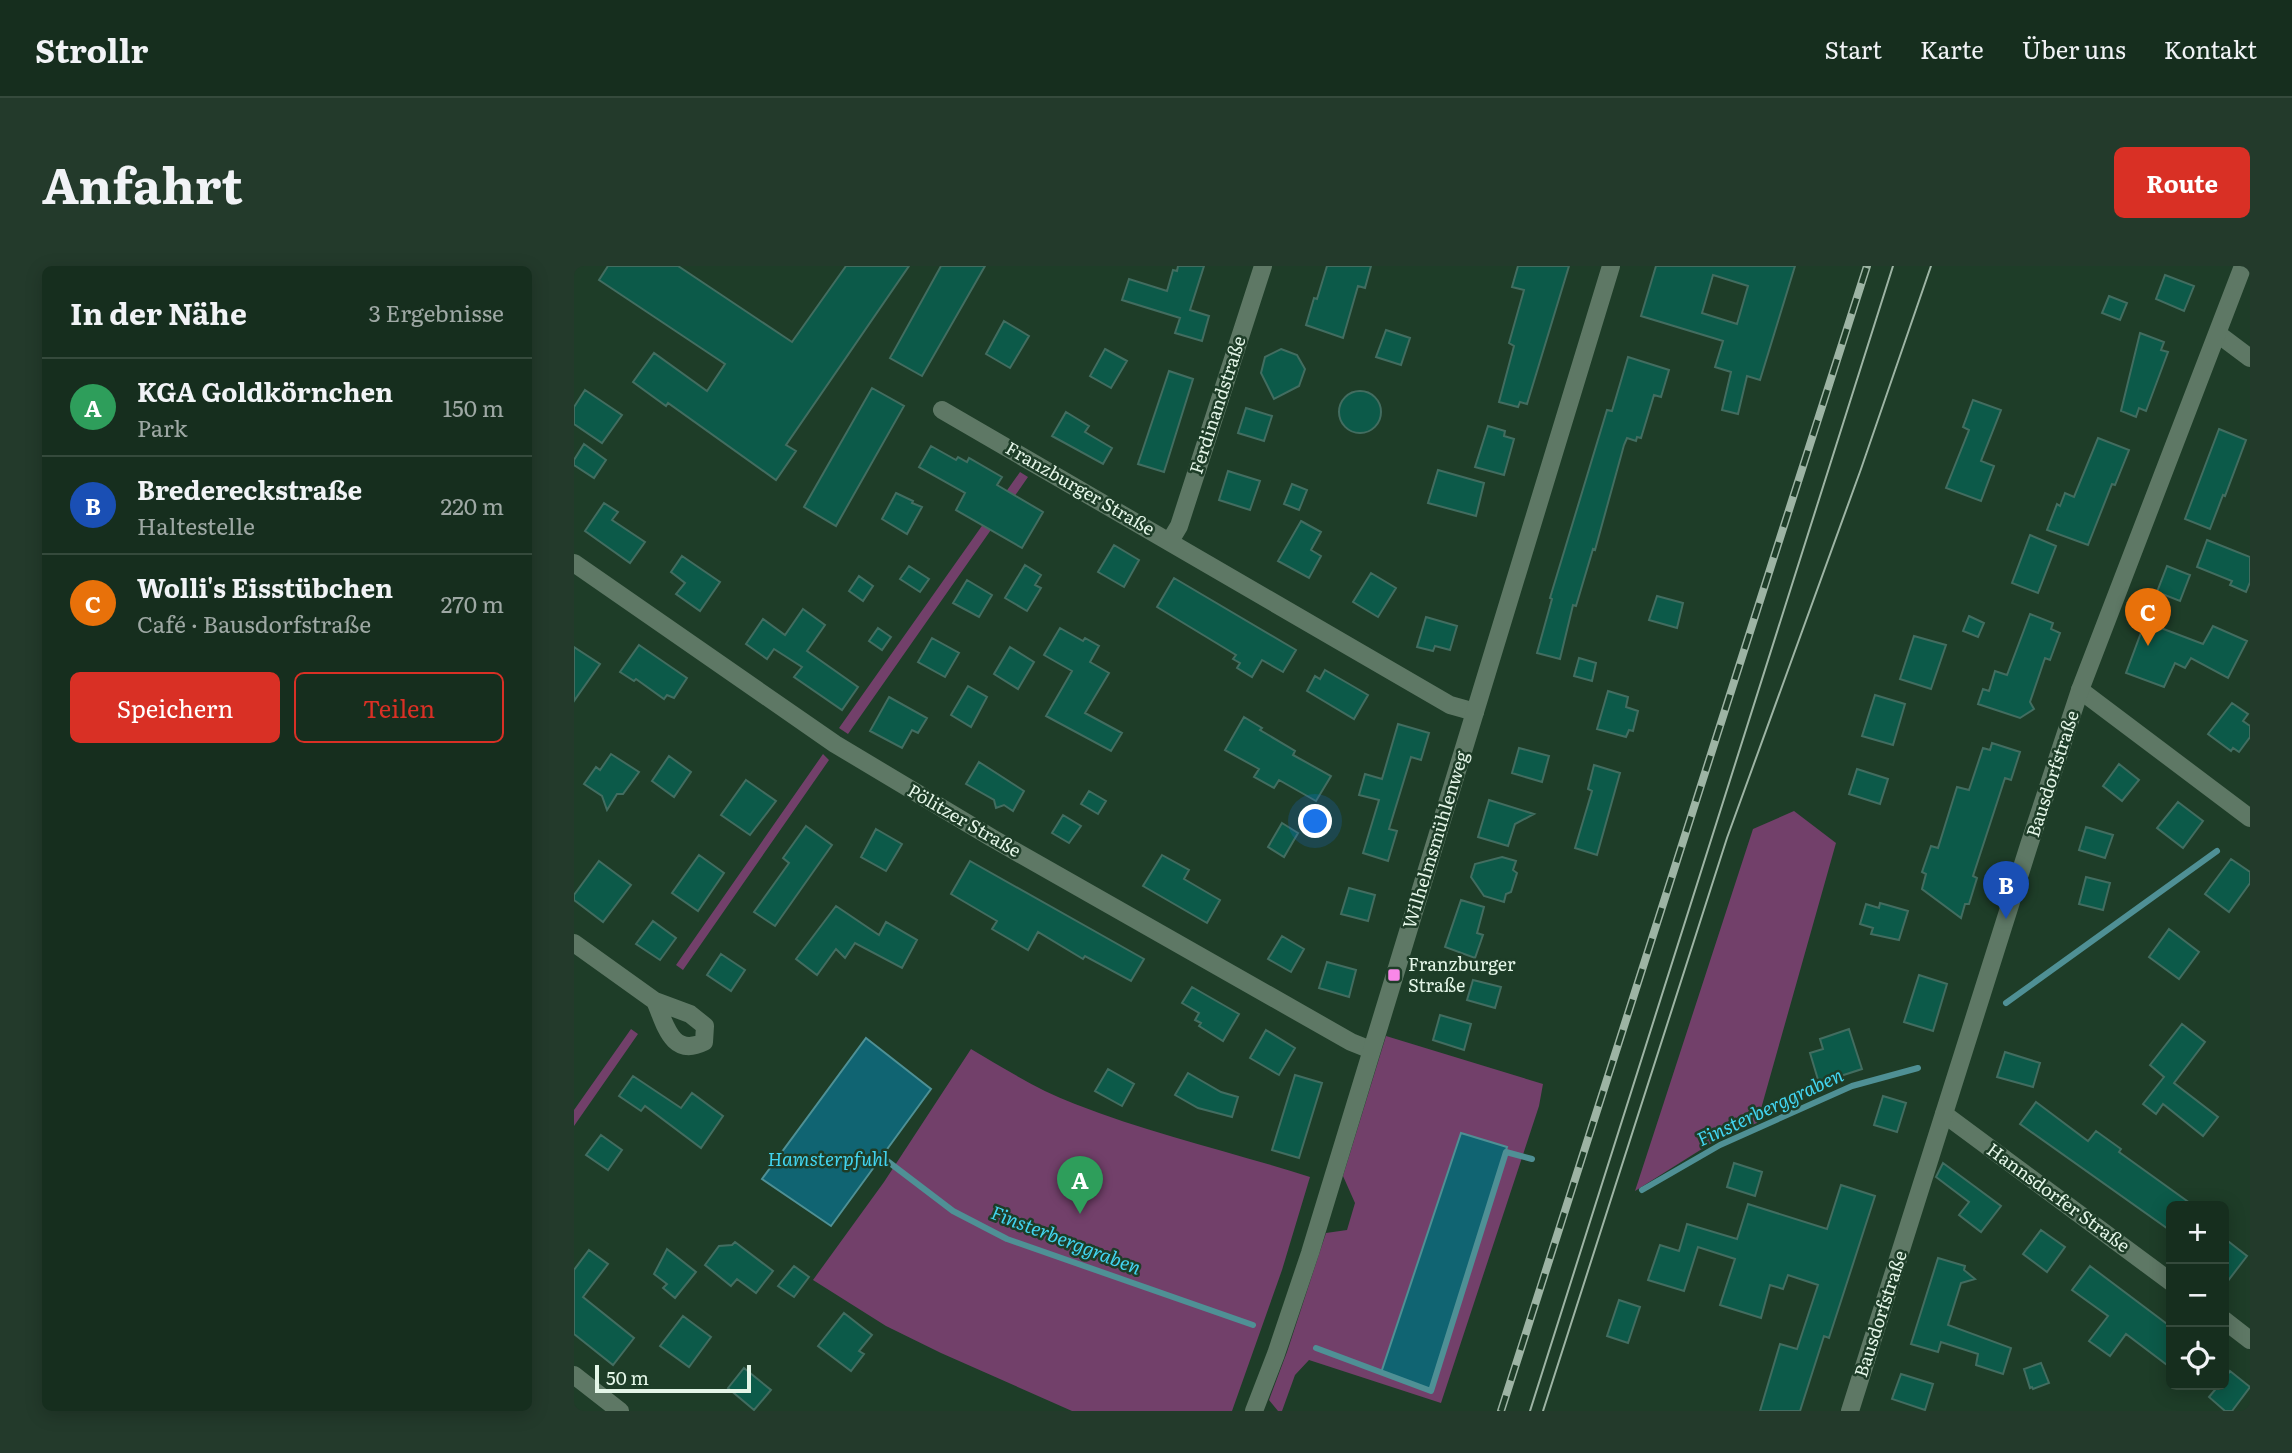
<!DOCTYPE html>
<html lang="de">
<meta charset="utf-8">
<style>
:root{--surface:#162e1e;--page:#233a2b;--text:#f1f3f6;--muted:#9ea8a4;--line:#354a3c;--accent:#d93025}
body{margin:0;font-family:Literata,serif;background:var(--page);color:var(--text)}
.controls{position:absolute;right:21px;bottom:21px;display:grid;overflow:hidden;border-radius:10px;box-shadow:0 4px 18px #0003}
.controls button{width:63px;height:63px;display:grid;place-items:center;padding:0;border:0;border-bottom:2px solid var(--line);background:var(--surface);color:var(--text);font:35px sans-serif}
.scale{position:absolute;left:21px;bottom:18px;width:156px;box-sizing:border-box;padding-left:7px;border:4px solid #e3f5e7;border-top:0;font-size:19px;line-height:24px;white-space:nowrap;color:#e3f5e7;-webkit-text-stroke:5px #1e3d28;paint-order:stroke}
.you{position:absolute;left:742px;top:556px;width:24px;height:24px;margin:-18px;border:5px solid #fff;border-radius:50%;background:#1a73e8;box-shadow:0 0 0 10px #1a73e833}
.badge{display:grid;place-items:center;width:46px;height:46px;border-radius:50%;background:var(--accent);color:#fff;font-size:23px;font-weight:700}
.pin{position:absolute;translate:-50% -58px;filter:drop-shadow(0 2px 4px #0008)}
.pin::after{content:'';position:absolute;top:37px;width:24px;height:21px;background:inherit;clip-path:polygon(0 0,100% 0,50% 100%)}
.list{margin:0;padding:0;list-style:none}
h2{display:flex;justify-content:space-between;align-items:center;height:91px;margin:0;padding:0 28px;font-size:30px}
h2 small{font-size:23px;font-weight:400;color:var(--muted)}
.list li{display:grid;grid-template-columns:46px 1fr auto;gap:21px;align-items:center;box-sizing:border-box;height:98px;padding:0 28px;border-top:2px solid var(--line)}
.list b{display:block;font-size:26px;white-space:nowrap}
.list p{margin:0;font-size:23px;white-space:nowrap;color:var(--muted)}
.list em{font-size:23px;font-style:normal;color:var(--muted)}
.actions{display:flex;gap:14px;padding:21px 28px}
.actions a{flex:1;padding:16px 0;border:2px solid var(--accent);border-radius:10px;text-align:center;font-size:24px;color:var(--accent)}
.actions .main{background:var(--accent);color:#fff}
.icon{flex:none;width:38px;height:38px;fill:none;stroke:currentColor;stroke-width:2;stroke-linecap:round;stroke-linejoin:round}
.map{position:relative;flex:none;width:1676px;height:1145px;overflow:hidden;border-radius:10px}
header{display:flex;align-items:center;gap:42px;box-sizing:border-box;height:98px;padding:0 35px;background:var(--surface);border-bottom:2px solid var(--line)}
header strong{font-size:33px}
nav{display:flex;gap:38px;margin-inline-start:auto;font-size:24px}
.intro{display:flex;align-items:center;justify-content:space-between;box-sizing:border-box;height:168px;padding:0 42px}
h1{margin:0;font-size:49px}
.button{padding:18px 32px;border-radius:10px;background:var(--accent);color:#fff;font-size:24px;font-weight:700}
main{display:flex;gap:42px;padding:0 42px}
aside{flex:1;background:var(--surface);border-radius:10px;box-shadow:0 4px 18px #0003}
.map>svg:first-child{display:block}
.green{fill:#72406a;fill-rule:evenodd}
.water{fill:#106472;stroke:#4f9095;stroke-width:2}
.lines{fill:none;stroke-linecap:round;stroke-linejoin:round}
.stream{stroke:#4f9095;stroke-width:6}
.building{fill:#0c5a49;stroke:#426d60;stroke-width:2;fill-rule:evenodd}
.minor{stroke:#5e7865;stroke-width:18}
.tertiary{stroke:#5e7865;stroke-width:18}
.tram{stroke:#9db4a4;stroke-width:2}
.rail-casing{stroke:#9db4a4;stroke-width:8}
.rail{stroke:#1e3d28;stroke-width:5;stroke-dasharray:16;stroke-linecap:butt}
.poi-dot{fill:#f987e8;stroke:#1e3d28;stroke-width:2.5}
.labels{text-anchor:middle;stroke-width:5;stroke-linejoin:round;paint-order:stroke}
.street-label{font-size:18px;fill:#e3f5e7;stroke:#1e3d28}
.poi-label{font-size:18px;fill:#e3f5e7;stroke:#1e3d28;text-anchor:start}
.water-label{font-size:19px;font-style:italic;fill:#42d4f0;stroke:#1e3d28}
</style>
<header>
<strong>Strollr</strong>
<nav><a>Start</a><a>Karte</a><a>Über uns</a><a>Kontakt</a></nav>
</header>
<div class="intro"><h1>Anfahrt</h1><a class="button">Route</a></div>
<main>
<aside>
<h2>In der Nähe<small>3 Ergebnisse</small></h2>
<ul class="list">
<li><span class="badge" style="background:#2e9e5b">A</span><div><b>KGA Goldkörnchen</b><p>Park</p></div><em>150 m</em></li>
<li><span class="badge" style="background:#1a4fb4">B</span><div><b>Bredereckstraße</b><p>Haltestelle</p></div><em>220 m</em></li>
<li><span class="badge" style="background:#e8710a">C</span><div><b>Wolli's Eisstübchen</b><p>Café · Bausdorfstraße</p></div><em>270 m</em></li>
</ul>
<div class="actions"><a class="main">Speichern</a><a>Teilen</a></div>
</aside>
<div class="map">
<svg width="1676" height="1145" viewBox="0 0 1676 1145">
<rect width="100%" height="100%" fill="#1e3d28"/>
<path class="green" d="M 446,206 L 454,211 L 274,468 L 265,462 Z
M 249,488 L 255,494 L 109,704 L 102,699 Z
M 1220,545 L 1262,577 L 1183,857 L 1147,871 L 1061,925 L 1179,563 Z
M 57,763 L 64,768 L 0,860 L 0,844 Z
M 812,770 L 969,818 L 965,840 L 867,1137 L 735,1094 L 721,1109 L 708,1145 L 704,1145 L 695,1134 L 713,1086 L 752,967 L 773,964 L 781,937 L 769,910 ZM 888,867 L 933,882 L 857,1124 Z
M 397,783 C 431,803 464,824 501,838 C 577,868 658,886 736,911 L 708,1004 L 658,1145 L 498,1145 L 367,1087 L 312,1060 L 239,1014 L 310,916 Z"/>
<path class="water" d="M 292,772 L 357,823 L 257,960 L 188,913 Z
M 887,867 L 933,881 L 857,1125 L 807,1107 Z"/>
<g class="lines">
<path class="stream" d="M 1432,737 L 1643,585
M 308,891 L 379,945 L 433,973 L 679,1059
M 1068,924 L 1146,879 L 1278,820 L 1344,802
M 742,1082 L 857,1125 L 932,886 L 958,893"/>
</g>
<path class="building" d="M 34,0 L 104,0 L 218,76 L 272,0 L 335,0 L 212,179 L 222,185 L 202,214 L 94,137 L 92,140 L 59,116 L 80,87 L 133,125 L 151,98 L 25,14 Z
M 367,0 L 411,0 L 348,110 L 316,92 Z
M 604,0 L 630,0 L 616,44 L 635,50 L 628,75 L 601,67 L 606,52 L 548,34 L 555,13 L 593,25 L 599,4 L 603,5 Z
M 753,0 L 797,0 L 791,22 L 784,20 L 769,72 L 732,59 L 740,32 L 743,33 Z
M 944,0 L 995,0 L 953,138 L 946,136 L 944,141 L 925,136 L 940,80 L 935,77 L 950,24 L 938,21 Z
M 1082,0 L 1221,0 L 1186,114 L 1173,110 L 1164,148 L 1148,144 L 1157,106 L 1141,101 L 1149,75 L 1067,50 ZM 1139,9 L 1174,20 L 1163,58 L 1128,47 Z
M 1591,9 L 1620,20 L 1610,45 L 1582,33 Z
M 1535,30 L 1553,37 L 1546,54 L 1528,47 Z
M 430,55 L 455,70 L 436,102 L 412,88 Z
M 812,64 L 836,72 L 827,99 L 802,91 Z
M 1566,67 L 1590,76 L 1587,84 L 1594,86 L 1572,145 L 1565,142 L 1562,151 L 1547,145 Z
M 531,83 L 553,95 L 537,122 L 516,110 Z
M 707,83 L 723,89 L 731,103 L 725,120 L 700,133 L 687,107 L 691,91 Z
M 1054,91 L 1095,104 L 1087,131 L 1080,129 L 1067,172 L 1063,171 L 1062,175 L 1053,172 L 1050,179 L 1021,284 L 1019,283 L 1002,340 L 999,339 L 986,393 L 963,387 L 978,333 L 976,332 L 1033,144 L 1038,145 Z
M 595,105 L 619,113 L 590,206 L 564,198 Z
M 298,122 L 330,140 L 262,260 L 230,241 Z
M 11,124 L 48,149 L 28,177 L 0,158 L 0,141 Z
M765 146a21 21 0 1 1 42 0a21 21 0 1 1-42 0Z
M 1399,134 L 1427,144 L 1407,195 L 1420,200 L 1407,235 L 1372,222 L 1395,164 L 1389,161 Z
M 672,142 L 698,150 L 690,175 L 664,167 Z
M 492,146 L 515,160 L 511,166 L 538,182 L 529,198 L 478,170 Z
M 914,160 L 931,165 L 930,170 L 940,173 L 930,209 L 901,201 Z
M 1645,163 L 1672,174 L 1651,230 L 1649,229 L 1636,263 L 1611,253 Z
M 1524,172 L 1555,184 L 1541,219 L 1538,218 L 1514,279 L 1473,264 L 1483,238 L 1486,240 L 1491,227 L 1500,231 Z
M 10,178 L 32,194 L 20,212 L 0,199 L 0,194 Z
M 357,180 L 382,194 L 384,191 L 393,196 L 395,192 L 428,211 L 423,219 L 469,246 L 448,282 L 382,244 L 391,227 L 345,201 Z
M 864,204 L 910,217 L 902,250 L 854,237 Z
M 654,205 L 686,215 L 676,244 L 645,234 Z
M 718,218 L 733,224 L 725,244 L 710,238 Z
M 322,227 L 339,235 L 338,237 L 348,241 L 333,268 L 308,253 Z
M 30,237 L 44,246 L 38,254 L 71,276 L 56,297 L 11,265 Z
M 727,255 L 747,266 L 737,284 L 747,290 L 735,312 L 704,295 Z
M 1456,269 L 1482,280 L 1464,327 L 1438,317 Z
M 1633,274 L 1676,291 L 1676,316 L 1672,326 L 1656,319 L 1658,315 L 1623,301 Z
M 540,279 L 565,294 L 550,321 L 524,306 Z
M 108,290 L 146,316 L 126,345 L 102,328 L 111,317 L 97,306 Z
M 451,299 L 467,309 L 461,319 L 467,322 L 453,345 L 431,332 Z
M 335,300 L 355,313 L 346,326 L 326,313 Z
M 1593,300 L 1616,309 L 1606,335 L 1583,326 Z
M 797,307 L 822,322 L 804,351 L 779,336 Z
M 285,310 L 299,320 L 289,335 L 275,325 Z
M 600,312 L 722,384 L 709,406 L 688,394 L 678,411 L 663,402 L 666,397 L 659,393 L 662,389 L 583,341 Z
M 393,314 L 418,329 L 405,351 L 379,337 Z
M 1083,330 L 1109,337 L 1103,362 L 1075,354 Z
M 229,343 L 251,359 L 233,385 L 284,421 L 268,444 L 220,411 L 228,401 L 200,383 L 193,393 L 172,378 L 189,353 L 211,369 Z
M 1456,348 L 1479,357 L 1477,363 L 1486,367 L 1476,394 L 1471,392 L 1456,436 L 1460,443 L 1446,452 L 1404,438 L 1409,423 L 1415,425 L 1421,405 L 1433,409 Z
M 1395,350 L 1410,357 L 1404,371 L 1389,365 Z
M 852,351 L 883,360 L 876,384 L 861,380 L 859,385 L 843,381 Z
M 1571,356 L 1629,378 L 1639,360 L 1673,375 L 1654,412 L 1617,392 L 1611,402 L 1601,397 L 1590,421 L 1552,407 Z
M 304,362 L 317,371 L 308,384 L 295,375 Z
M 486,362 L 509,375 L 511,372 L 525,380 L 516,396 L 535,407 L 511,447 L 548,467 L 537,485 L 472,450 L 498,405 L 470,389 Z
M 1340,370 L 1372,379 L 1357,423 L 1326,413 Z
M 358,372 L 385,387 L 371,411 L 344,396 Z
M 65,379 L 113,412 L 100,432 L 93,429 L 90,433 L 62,413 L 60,415 L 46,406 Z
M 0,381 L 26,398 L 0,435 Z
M 436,381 L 460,396 L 444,423 L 420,408 Z
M 1005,392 L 1022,397 L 1018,415 L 1000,410 Z
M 751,404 L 794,429 L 780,453 L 733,425 L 741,410 L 746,413 Z
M 394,420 L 413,431 L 397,461 L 377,449 Z
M 1034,425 L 1054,431 L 1052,441 L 1064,445 L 1059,465 L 1055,464 L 1052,471 L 1023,463 Z
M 1301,429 L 1331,438 L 1319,479 L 1288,470 Z
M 315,431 L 353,452 L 344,467 L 338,464 L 328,482 L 296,465 Z
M 1658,437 L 1674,448 L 1669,455 L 1676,460 L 1676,471 L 1665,486 L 1659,482 L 1657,485 L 1634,468 Z
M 670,451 L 688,462 L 686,464 L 721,485 L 719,489 L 757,510 L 742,535 L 705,514 L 700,522 L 680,511 L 685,503 L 651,484 Z
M 824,458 L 855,467 L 847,494 L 837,491 L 815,563 L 823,565 L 814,595 L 789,587 L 805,534 L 785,529 L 791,508 L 808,513 Z
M 1418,477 L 1446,486 L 1437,514 L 1431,512 L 1399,610 L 1403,612 L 1395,638 L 1391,638 L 1387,652 L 1348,623 L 1352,608 L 1348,606 L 1357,580 L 1364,582 L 1383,521 L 1395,524 L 1409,482 L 1416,484 Z
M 945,482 L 975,490 L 968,516 L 938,507 Z
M 37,488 L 65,506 L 49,528 L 43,528 L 33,544 L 28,530 L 10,518 L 22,501 L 26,504 Z
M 95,490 L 117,506 L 100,531 L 78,515 Z
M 405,496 L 450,525 L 439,545 L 430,539 L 422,542 L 420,534 L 392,518 Z
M 1545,498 L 1565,514 L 1548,535 L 1529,520 Z
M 1020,499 L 1046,507 L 1023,589 L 1001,582 L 1018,525 L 1014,523 Z
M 1283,503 L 1314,513 L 1306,538 L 1275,528 Z
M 172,514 L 202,535 L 176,569 L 147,549 Z
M 515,525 L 532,535 L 524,548 L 507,538 Z
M 915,534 L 960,548 L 941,558 L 934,580 L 904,571 Z
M 1604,536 L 1629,555 L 1609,582 L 1583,562 Z
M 489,549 L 507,560 L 495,577 L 478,567 Z
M 708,557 L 724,567 L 710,591 L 694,581 Z
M 232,560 L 258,579 L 201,660 L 180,646 L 215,597 L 209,592 Z
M 1512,561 L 1539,569 L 1531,592 L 1505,584 Z
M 302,563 L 328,578 L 312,605 L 287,591 Z
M 125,589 L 150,607 L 124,645 L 98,627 Z
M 588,589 L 615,604 L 610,613 L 646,634 L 633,657 L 569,620 Z
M 928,591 L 942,595 L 939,604 L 943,607 L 937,626 L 932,628 L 930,636 L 910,630 L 897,611 L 901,598 Z
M 1657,593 L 1676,606 L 1676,617 L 1655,646 L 1631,628 Z
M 25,595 L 57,619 L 29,656 L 0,634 L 0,629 Z
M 396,595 L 570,693 L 557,715 L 511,690 L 509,693 L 464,666 L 454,684 L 418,663 L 423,655 L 377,628 Z
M 1512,611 L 1536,617 L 1529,644 L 1505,638 Z
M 775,622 L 801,629 L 794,655 L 767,648 Z
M 887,634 L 910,641 L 903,667 L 909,669 L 901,692 L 871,681 Z
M 1306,637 L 1334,645 L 1325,674 L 1297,668 L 1299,662 L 1286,658 L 1292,638 L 1305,642 Z
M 262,640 L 305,669 L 312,656 L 343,674 L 328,702 L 281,677 L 271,692 L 262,683 L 243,709 L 222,693 Z
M 79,655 L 102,672 L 86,694 L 62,678 Z
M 1595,663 L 1625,686 L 1605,713 L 1575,691 Z
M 708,670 L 730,683 L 717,706 L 694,693 Z
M 147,688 L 171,704 L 157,725 L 133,709 Z
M 753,696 L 782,704 L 775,731 L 745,722 Z
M 1345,709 L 1373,718 L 1359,765 L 1330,756 Z
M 899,714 L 927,721 L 921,742 L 893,734 Z
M 618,721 L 665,748 L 649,775 L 625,760 L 627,757 L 621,754 L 625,747 L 608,737 Z
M 866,749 L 897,758 L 890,784 L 859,774 Z
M 1608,758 L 1631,776 L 1600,817 L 1644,851 L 1629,870 L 1589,838 L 1582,848 L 1569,838 L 1590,811 L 1576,799 Z
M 1275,763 L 1288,803 L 1245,817 L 1236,787 L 1249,783 L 1246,773 Z
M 692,764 L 721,782 L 705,809 L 676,792 Z
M 1431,786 L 1466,797 L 1459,821 L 1423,811 Z
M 534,803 L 560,818 L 548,840 L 521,825 Z
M 614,807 L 647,826 L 664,831 L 658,851 L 624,842 L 601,829 Z
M 721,809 L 748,817 L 725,892 L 698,884 Z
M 59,810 L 107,842 L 118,827 L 149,850 L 127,882 L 71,840 L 67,845 L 45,830 Z
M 1309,830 L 1332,837 L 1323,866 L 1300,859 Z
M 1462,836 L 1514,875 L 1522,865 L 1547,883 L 1545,886 L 1620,940 L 1597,940 L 1597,965 L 1446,858 Z
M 27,869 L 48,884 L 34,904 L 12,889 Z
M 1160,897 L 1188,906 L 1181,930 L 1153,921 Z
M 1369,897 L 1427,940 L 1407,966 L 1385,949 L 1395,936 L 1362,911 Z
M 1267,919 L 1301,930 L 1255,1072 L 1250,1070 L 1226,1145 L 1186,1145 L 1206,1078 L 1223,1083 L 1244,1019 L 1214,1009 L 1209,1023 L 1196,1019 L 1187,1052 L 1146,1039 L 1161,993 L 1124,981 L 1110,1025 L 1074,1014 L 1086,979 L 1105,985 L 1113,958 L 1163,973 L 1174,938 L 1253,963 Z
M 1467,964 L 1491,981 L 1473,1006 L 1449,988 Z
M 1650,972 L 1673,990 L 1650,1020 Z
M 161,976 L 199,1005 L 182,1027 L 163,1013 L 157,1020 L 131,999 L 145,980 L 158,979 Z
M 93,983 L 122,1006 L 101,1032 L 89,1022 L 93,1018 L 80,1008 Z
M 15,984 L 34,998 L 9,1031 L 60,1072 L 39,1099 L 0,1068 L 0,1004 Z
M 1364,992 L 1391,1000 L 1390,1004 L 1401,1013 L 1387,1017 L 1374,1059 L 1437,1082 L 1429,1108 L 1402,1099 L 1404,1088 L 1367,1076 L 1364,1086 L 1337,1078 Z
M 220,1000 L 235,1011 L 220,1031 L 204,1020 Z
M 1516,1000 L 1597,1061 L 1597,1102 L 1552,1068 L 1536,1090 L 1515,1075 L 1534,1050 L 1498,1024 Z
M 1045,1034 L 1066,1041 L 1054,1077 L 1033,1070 Z
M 270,1047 L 298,1069 L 285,1085 L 290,1088 L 277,1105 L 244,1080 Z
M 109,1050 L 137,1071 L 115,1101 L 86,1080 Z
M 1467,1097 L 1475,1117 L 1459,1123 L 1458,1121 L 1456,1122 L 1450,1103 Z
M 170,1102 L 197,1124 L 180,1144 L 154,1122 Z
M 1656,1105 L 1676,1121 L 1658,1145 L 1651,1145 L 1635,1131 L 1645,1119 L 1650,1119 L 1650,1114 Z
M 1327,1108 L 1359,1118 L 1351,1144 L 1318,1133 Z"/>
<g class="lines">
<path class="minor" d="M 1644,68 L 1676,92
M 368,144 L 876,439 L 901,446
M 596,275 L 605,260 L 689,0
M 0,297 L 261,478 L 418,572 L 777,776 L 797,784
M 1506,424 L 1676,552
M 0,677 L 81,735 L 116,748 L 131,760 L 130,776 C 97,792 91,757 81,735
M 1370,848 L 1597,1016
M 1650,1054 L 1676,1074
M 0,1109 L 46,1145"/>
<path class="tertiary" d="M 680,1145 L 702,1088 L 736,987 L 1037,0
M 1276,1145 L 1455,579 L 1506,424 L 1669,0"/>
<path class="tram" d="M 956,1145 L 1319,0
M 969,1145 L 1153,572 L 1287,203 L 1357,0"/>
<defs>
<path id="rail" d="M 927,1145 L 1293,0"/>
</defs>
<use href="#rail" class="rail-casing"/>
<use href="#rail" class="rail"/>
</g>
<rect class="poi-dot" x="813" y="702" width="14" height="14" rx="3.5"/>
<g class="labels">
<g class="street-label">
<text transform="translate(644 139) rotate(-72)" y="6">Ferdinandstraße</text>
<text transform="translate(506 223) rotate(30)" y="6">Franzburger Straße</text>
<text transform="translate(1479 508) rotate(-72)" y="6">Bausdorfstraße</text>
<text transform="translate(390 555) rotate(30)" y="6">Pölitzer Straße</text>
<text transform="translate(862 574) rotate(-73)" y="6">Wilhelmsmühlenweg</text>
<text transform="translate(1484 932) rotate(36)" y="6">Hannsdorfer Straße</text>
<text transform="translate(1307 1048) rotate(-72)" y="6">Bausdorfstraße</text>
</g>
<g class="poi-label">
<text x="834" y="705">Franzburger<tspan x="834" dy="21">Straße</tspan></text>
</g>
<g class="water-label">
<text transform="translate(1196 841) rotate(-25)" y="7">Finsterberggraben</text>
<text x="254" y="900">Hamsterpfuhl</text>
<text transform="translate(492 974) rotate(21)" y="7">Finsterberggraben</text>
</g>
</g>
</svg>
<div class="controls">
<button>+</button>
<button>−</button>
<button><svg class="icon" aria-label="locate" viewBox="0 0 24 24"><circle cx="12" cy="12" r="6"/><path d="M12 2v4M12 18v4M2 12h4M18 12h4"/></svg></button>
</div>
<div class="scale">50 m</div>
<div class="you"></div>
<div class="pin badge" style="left:506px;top:948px;background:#2e9e5b">A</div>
<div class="pin badge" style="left:1432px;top:653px;background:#1a4fb4">B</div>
<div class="pin badge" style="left:1574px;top:380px;background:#e8710a">C</div>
</div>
</main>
